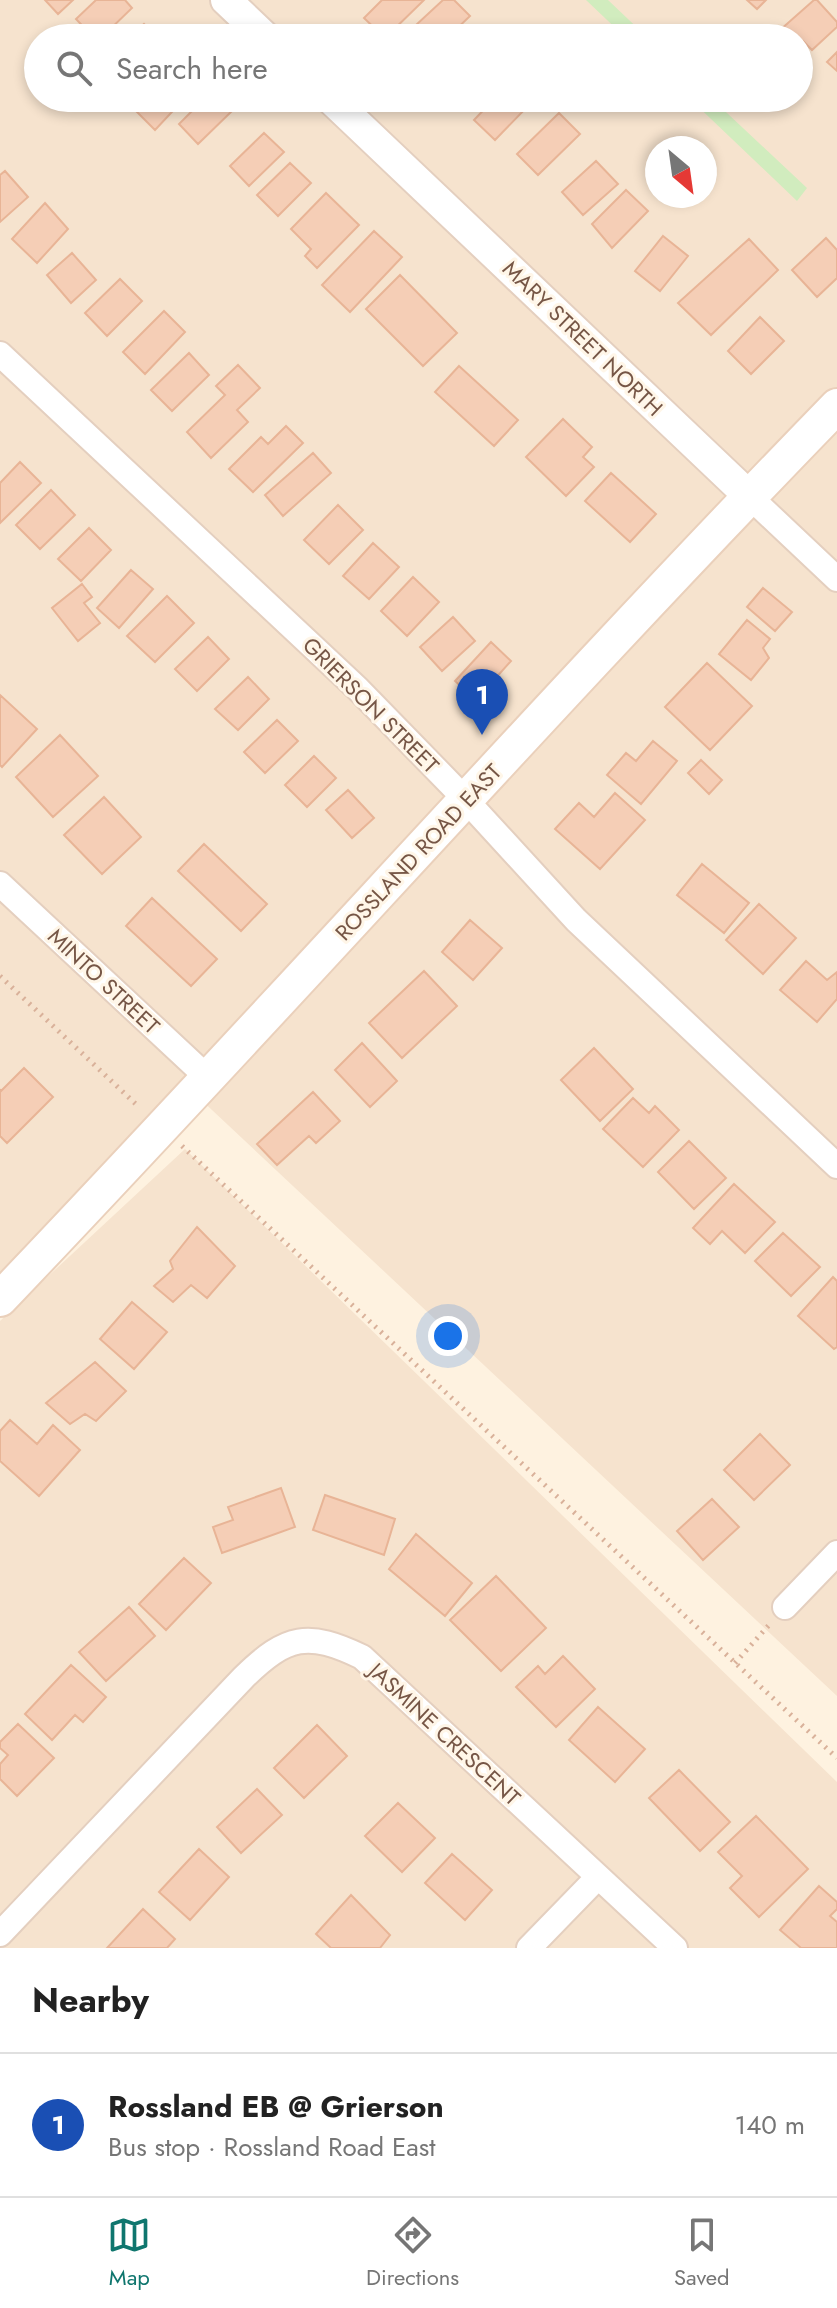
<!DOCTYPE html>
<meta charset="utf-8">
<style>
:root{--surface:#fff;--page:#f2f2f2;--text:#222;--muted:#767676;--line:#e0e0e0;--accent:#0f766e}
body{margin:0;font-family:Jost,sans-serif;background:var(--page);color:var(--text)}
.compass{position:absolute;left:645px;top:136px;width:72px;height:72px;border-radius:50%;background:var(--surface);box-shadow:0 4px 12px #0003;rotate:151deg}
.you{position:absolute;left:448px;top:1336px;width:28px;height:28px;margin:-20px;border:6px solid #fff;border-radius:50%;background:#1a73e8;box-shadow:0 0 0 12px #1a73e833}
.badge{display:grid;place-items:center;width:52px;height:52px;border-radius:50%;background:var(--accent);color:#fff;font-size:26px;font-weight:700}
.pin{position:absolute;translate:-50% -66px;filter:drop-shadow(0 2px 4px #0008)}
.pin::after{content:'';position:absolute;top:42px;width:28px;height:24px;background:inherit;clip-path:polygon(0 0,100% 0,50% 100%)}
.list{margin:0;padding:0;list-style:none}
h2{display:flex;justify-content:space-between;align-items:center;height:104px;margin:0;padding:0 32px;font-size:34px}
h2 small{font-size:26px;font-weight:400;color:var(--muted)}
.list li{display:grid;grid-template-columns:52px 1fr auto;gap:24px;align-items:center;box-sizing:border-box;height:144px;padding:0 32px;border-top:2px solid var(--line)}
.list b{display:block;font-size:30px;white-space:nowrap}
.list p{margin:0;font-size:26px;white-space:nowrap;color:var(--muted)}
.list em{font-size:26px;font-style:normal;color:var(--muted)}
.icon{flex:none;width:44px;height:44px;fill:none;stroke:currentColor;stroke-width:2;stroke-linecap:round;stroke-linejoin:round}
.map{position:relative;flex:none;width:837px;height:1948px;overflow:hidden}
.search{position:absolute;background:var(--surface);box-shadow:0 4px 12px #0003;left:24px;right:24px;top:24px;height:88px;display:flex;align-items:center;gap:20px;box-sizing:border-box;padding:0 28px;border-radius:44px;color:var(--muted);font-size:30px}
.sheet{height:248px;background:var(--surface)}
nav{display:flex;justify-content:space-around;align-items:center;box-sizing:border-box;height:112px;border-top:2px solid var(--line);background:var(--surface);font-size:22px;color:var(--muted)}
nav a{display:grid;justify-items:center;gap:4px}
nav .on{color:var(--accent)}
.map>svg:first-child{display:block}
.residential{fill:#f6e3ce;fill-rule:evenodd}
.green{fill:#d1ecbe}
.building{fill:#f5ceb6;stroke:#e8b496;stroke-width:2}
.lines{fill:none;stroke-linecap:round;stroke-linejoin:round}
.minor-casing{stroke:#e4cfbf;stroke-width:28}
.tertiary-casing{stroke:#e4cfbf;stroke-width:34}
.secondary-casing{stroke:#ead0bb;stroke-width:38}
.path{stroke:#d9b19a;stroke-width:5;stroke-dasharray:2 6;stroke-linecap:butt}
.minor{stroke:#fff;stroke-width:24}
.tertiary{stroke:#fff;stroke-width:30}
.secondary{stroke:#fff;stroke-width:34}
.labels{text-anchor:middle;stroke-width:6;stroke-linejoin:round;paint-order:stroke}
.street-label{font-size:22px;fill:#765646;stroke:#fff6e8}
</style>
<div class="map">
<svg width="837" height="1948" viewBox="0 0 837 1948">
<rect width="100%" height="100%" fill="#fef2e0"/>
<path class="residential" d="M 0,0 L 837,0 L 837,406 L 0,1299 ZM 38,38 L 799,38 L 799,98 L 38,98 ZM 657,148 L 705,148 L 705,196 L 657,196 Z
M 837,415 L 837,1696 L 196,1095 Z
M 185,1149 L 837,1782 L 837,1948 L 0,1948 L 0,1321 Z"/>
<path class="green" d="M 586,0 L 608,0 L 648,38 L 626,38 Z
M 689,98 L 711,98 L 807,188 L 797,201 Z"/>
<path class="building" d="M 45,0 L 73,0 L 58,14 Z
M 96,0 L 125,0 L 132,8 L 101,38 L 94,38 L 76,19 Z
M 382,0 L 424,0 L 385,38 L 364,18 Z
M 443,0 L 454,0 L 470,16 L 447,38 L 402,38 Z
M 747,0 L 766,0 L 757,9 Z
M 814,0 L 817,0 L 837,22 L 837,27 L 812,50 L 803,41 L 799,45 L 799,38 L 771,38 Z
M 144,24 L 158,38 L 129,38 Z
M 837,52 L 837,71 L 827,62 Z
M 146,98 L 185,98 L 155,130 L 135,110 Z
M 205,98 L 220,98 L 233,110 L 198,144 L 179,124 Z
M 495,98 L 520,98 L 528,106 L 495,140 L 474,120 Z
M 559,113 L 580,134 L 538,175 L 517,154 Z
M 264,133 L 284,152 L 249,186 L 230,166 Z
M 596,161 L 618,184 L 583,215 L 562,192 Z
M 290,163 L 311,183 L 278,216 L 257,195 Z
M 5,171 L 28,197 L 0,222 L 0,175 Z
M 626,190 L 648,211 L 612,248 L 592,224 Z
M 326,193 L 359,225 L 317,268 L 305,256 L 311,249 L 291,229 Z
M 45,203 L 68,229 L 37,263 L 12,239 Z
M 374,231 L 402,257 L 350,312 L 322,285 Z
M 663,236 L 688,256 L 660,291 L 635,271 Z
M 826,238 L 837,250 L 837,278 L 817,297 L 792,270 Z
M 749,239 L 778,270 L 711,335 L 678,303 Z
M 72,253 L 96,280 L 71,303 L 47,275 Z
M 400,275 L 457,333 L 423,366 L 366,309 Z
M 120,279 L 142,301 L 107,336 L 85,313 Z
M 164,311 L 185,332 L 145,374 L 123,352 Z
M 760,317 L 784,341 L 751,374 L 728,351 Z
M 189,353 L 209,375 L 172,411 L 151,390 Z
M 238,365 L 260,388 L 237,410 L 248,422 L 211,458 L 187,432 L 225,395 L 216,386 Z
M 459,366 L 518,420 L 494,446 L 435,392 Z
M 563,419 L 592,447 L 583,457 L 594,467 L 566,496 L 526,457 Z
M 286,426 L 303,443 L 253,492 L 229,469 L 261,437 L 268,444 Z
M 313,453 L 331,473 L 283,516 L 265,495 Z
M 20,462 L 41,483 L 0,523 L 0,483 Z
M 611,473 L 656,514 L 630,542 L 585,501 Z
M 51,490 L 75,515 L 40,549 L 16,525 Z
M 338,505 L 363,530 L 329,564 L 304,540 Z
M 89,528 L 111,550 L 81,581 L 58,559 Z
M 373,543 L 399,567 L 369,599 L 343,576 Z
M 131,570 L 153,589 L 119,628 L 97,608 Z
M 413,577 L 439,602 L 407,636 L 381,611 Z
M 82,584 L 92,597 L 84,603 L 100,623 L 78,641 L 52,608 Z
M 763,588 L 792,612 L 775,631 L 747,607 Z
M 167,596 L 194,623 L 155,662 L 127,636 Z
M 453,617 L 475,641 L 442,671 L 420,647 Z
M 747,620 L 770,639 L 763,648 L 769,658 L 751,680 L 719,654 Z
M 208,637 L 229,659 L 197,691 L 175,669 Z
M 491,642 L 511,661 L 476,700 L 455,681 Z
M 707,663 L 752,706 L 710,750 L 665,707 Z
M 248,677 L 269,699 L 238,730 L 215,709 Z
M 0,695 L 37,729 L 2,767 L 0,765 Z
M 277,720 L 298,741 L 265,773 L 244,752 Z
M 60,735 L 98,776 L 53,817 L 16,777 Z
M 653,741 L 677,761 L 641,804 L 607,775 L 626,753 L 636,761 Z
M 314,756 L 336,778 L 307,807 L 285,785 Z
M 701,760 L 722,780 L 709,794 L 688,773 Z
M 348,790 L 374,818 L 352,838 L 326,810 Z
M 615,793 L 645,820 L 600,869 L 555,829 L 579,803 L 594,817 Z
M 104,797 L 141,837 L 102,874 L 64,835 Z
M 204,844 L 267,904 L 241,931 L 178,871 Z
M 702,864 L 749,903 L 724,933 L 677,895 Z
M 152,898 L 217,959 L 191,986 L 126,926 Z
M 759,904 L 796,938 L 763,974 L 726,940 Z
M 470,920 L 502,948 L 473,980 L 442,952 Z
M 806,961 L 827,980 L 837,972 L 837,999 L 817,1022 L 780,990 Z
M 424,971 L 457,1006 L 402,1058 L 369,1023 Z
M 362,1043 L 397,1081 L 370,1107 L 335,1070 Z
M 594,1048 L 633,1089 L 600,1121 L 561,1080 Z
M 24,1068 L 53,1097 L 7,1143 L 0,1136 L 0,1090 L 1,1091 Z
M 313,1092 L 340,1121 L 316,1143 L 309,1136 L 277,1165 L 257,1144 Z
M 633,1098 L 649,1113 L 655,1106 L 679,1130 L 643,1167 L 603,1129 Z
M 689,1141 L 726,1178 L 694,1209 L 658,1172 Z
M 734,1184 L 775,1222 L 745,1253 L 722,1231 L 710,1244 L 693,1228 Z
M 197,1227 L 235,1266 L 207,1298 L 191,1285 L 173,1302 L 154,1286 L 173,1269 L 170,1261 Z
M 783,1233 L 820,1267 L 791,1296 L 755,1261 Z
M 833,1277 L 837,1281 L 837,1347 L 834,1349 L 798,1316 Z
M 132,1302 L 167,1332 L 134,1369 L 100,1339 Z
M 95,1362 L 126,1391 L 96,1421 L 85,1414 L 70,1424 L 46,1403 Z
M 10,1420 L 37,1444 L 53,1425 L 80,1450 L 39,1496 L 0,1461 L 0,1431 Z
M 760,1434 L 790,1465 L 754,1500 L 724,1470 Z
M 281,1488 L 295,1527 L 222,1553 L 213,1527 L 233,1520 L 228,1507 Z
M 325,1495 L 395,1519 L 384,1555 L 313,1530 Z
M 712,1499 L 739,1527 L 703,1560 L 677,1531 Z
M 416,1534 L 472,1583 L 445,1616 L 389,1569 Z
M 184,1558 L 211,1583 L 166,1630 L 139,1604 Z
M 496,1576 L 546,1628 L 501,1671 L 450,1620 Z
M 129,1607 L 155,1636 L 106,1681 L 79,1652 Z
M 563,1656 L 595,1689 L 556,1727 L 516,1687 L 538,1666 L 545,1674 Z
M 71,1665 L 106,1697 L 83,1722 L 75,1715 L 52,1740 L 25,1714 Z
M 598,1707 L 645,1749 L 615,1782 L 569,1740 Z
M 18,1724 L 54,1758 L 17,1796 L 0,1779 L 0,1764 L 8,1755 L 0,1748 L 0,1742 Z
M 317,1725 L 347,1756 L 304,1798 L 274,1768 Z
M 679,1770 L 730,1822 L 700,1851 L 649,1798 Z
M 257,1789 L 282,1815 L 241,1853 L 217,1827 Z
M 398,1803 L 435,1838 L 402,1872 L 365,1836 Z
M 756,1816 L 808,1869 L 759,1917 L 730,1888 L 742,1876 L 718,1852 Z
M 199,1849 L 229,1877 L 190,1920 L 159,1892 Z
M 452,1854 L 492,1890 L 465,1920 L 425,1883 Z
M 819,1886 L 837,1902 L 837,1909 L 830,1916 L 837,1922 L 837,1948 L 801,1948 L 780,1930 Z
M 351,1895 L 390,1935 L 380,1948 L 331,1948 L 316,1934 Z
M 143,1909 L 175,1939 L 167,1948 L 107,1948 Z"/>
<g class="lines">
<defs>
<path id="minor" d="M 0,354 L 358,689 L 466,800 L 576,920 L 837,1166
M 749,496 L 837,579
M 0,884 L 208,1078
M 785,1607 L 837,1553
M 0,1934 L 244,1677 C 287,1635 308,1631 362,1657 L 675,1948
M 529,1948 L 598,1877"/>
<path id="tertiary" d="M 226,0 L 266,38
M 330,98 L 749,496"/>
<path id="secondary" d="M 0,1299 C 282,1004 553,698 837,406"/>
</defs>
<use href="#minor" class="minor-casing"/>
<use href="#tertiary" class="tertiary-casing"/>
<use href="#secondary" class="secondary-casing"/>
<path class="path" d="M 0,976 L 139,1107
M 182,1146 L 837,1758
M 735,1663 L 769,1625"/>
<use href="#minor" class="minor"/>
<use href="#tertiary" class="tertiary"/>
<use href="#secondary" class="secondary"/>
</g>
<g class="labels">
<g class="street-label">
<text transform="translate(583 338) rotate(44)" y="8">MARY STREET NORTH</text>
<text transform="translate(371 705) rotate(45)" y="8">GRIERSON STREET</text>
<text transform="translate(418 852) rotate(-47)" y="8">ROSSLAND ROAD EAST</text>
<text transform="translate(104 981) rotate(43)" y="8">MINTO STREET</text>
<text transform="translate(445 1734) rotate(43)" y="8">JASMINE CRESCENT</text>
</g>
</g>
</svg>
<svg class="compass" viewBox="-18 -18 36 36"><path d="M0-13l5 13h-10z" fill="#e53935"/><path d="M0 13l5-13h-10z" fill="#767676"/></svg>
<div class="you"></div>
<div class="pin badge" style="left:482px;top:735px;background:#1a4fb4">1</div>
<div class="search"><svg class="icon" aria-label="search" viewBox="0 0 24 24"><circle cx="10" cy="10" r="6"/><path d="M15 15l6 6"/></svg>Search here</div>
</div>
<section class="sheet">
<h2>Nearby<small></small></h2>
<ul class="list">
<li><span class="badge" style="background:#1a4fb4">1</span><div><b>Rossland EB @ Grierson</b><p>Bus stop · Rossland Road East</p></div><em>140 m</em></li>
</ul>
</section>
<nav>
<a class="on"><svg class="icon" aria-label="map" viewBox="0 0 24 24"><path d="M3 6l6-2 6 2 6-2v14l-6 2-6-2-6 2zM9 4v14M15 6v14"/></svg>Map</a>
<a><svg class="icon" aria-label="directions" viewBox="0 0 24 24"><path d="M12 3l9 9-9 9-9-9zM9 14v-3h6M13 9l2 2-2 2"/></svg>Directions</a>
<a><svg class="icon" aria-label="saved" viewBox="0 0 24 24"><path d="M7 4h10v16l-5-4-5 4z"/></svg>Saved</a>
</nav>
